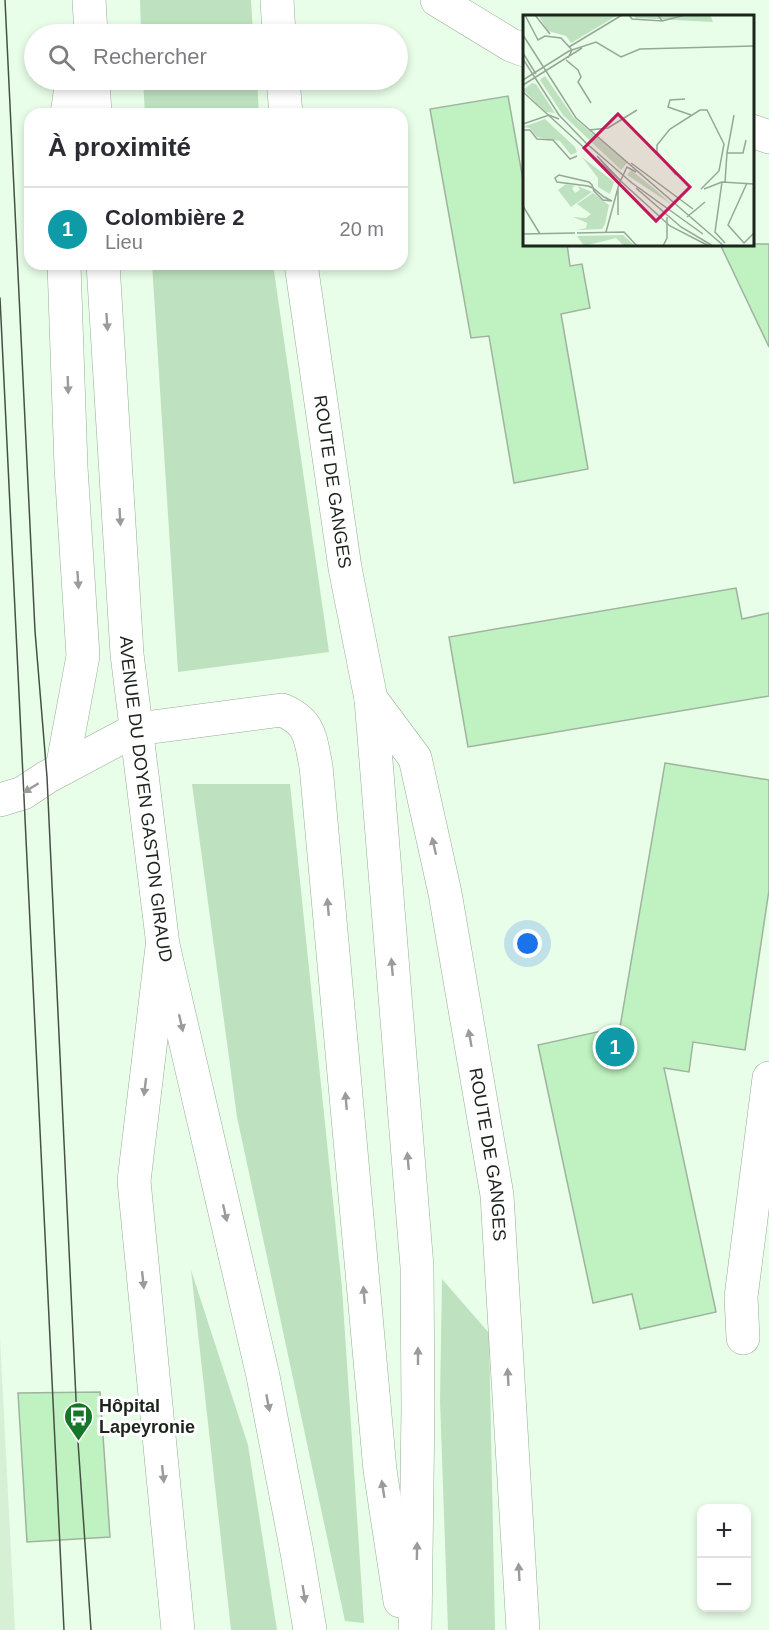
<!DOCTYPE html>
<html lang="fr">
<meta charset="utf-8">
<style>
:root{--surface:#fff;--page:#f2f2f3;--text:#2b2b33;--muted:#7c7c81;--line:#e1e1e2;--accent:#0f766e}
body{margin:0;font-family:Arial,sans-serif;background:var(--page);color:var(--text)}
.controls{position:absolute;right:18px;bottom:18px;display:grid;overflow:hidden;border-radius:12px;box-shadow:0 3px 9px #0003}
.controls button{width:54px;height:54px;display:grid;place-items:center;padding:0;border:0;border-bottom:2px solid var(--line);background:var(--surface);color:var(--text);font:30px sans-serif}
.you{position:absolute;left:528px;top:944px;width:21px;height:21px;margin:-15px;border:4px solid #fff;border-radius:50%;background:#1a73e8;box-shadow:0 0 0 9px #1a73e833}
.badge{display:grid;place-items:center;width:39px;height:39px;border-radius:50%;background:var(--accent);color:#fff;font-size:20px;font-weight:700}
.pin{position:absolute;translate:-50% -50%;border:3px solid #fff;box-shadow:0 2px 6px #0006}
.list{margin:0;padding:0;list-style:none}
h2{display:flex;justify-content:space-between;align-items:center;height:78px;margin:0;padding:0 24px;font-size:26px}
h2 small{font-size:20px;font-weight:400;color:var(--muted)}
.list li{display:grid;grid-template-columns:39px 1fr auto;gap:18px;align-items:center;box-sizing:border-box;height:84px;padding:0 24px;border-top:2px solid var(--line)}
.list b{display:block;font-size:22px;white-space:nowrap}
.list p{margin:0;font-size:20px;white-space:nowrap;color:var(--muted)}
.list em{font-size:20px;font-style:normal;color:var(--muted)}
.icon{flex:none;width:33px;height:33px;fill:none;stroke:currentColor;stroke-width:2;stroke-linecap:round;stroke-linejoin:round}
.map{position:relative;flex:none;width:769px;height:1630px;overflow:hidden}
.search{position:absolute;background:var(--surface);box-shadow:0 3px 9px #0003;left:24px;top:24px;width:384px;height:66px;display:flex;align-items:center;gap:15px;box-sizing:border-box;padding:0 21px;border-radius:33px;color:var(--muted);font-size:22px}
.panel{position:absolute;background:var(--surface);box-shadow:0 3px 9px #0003;left:24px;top:108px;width:384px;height:162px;border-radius:18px}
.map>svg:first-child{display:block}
.built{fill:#d6f0d6}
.green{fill:#bee2bf}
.building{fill:#c0f1c0;stroke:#9fb49f;stroke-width:1.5}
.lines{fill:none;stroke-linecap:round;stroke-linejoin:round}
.minor-casing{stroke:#97ac97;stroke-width:34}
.major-casing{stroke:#97ac97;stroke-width:34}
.minor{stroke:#fff;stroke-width:33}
.major{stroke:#fff;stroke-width:33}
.tram{stroke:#465146;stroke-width:1.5}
.oneway{fill:#999c99}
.labels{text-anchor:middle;stroke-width:6;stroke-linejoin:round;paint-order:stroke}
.street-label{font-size:18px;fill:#1c241c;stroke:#fff}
.poi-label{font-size:18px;font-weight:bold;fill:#1c241c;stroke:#fff;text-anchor:start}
.inset-road{fill:none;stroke:#96a796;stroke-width:1.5}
.view{fill:#c2185b;fill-opacity:0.15;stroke:#c2185b;stroke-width:3}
.inset-edge{fill:none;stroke:#1c241c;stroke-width:3}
</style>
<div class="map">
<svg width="769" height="1630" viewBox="0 0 769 1630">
<rect width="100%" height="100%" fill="#e8fee8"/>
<path class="built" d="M 0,1337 L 15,1630 L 0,1630 Z"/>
<path class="green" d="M 140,0 L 251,0 L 253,34 L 141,34 Z
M 143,80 L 257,80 L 259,114 L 145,114 Z
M 152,264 L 273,264 L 329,652 L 178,672 Z
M 192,784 L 290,784 L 342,1288 L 364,1623 L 345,1621 L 237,1117 Z
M 191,1270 L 248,1445 L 277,1630 L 231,1630 Z
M 442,1279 L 489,1333 L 495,1630 L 448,1630 L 440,1400 Z"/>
<path class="building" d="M 508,96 L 525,191 L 525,244 L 567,244 L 570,266 L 582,264 L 590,308 L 561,314 L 588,469 L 514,483 L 489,336 L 471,338 L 430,109 Z
M 720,244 L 769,244 L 769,347 Z
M 736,588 L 742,619 L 769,613 L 769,696 L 468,747 L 449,637 Z
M 665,763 L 769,780 L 769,890 L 745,1050 L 693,1042 L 689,1072 L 664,1068 L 716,1312 L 640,1329 L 632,1294 L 593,1303 L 538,1045 L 620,1027 Z
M 100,1392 L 110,1537 L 27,1542 L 18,1393 Z"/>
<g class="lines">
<defs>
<g id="minor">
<path d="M 437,0 L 511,45 L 524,50"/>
<path d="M 67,114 L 72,80"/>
<path d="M 752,131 L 769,137"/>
<path id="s1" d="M 371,699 L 415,758 L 445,893 L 497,1195 L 523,1630"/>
<path d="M 62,769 L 83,656 L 71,467 L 64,264"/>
<path d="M 162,947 L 134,1181 L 178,1630"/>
<path d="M 743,1338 L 741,1297 L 769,1078"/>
</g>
<g id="major">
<path d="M 89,0 L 91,34"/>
<path d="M 277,0 L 279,34"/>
<path d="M 93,80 L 95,114"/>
<path d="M 283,80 L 286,114"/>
<path id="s2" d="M 103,264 L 127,654 L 163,945 L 263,1376 L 297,1552 L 310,1630"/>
<path id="s3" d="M 301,264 L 345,568 L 371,699 L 417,1267 L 418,1408 L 415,1630"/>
<path d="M 0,800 L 23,793 L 47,777 L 137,729 L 282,710 C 311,722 310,738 316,766 L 380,1470 L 400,1601"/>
</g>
</defs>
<use href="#minor" class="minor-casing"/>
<use href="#major" class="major-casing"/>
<use href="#minor" class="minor"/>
<use href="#major" class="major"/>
<path class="tram" d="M 5,0 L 35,631 L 47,777 L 78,1442 L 91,1630
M 0,298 L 64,1630"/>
</g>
<defs><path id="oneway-solid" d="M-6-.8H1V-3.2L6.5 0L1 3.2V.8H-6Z" transform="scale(1.5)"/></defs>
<g class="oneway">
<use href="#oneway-solid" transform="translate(107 322) rotate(86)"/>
<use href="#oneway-solid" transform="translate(68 385) rotate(88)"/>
<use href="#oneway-solid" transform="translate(120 517) rotate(87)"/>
<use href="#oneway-solid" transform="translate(78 580) rotate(86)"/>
<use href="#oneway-solid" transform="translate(31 788) rotate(148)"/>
<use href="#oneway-solid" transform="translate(434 846) rotate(-103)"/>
<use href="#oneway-solid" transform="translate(328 907) rotate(-95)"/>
<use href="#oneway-solid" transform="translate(392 967) rotate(-95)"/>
<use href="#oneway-solid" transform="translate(181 1023) rotate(77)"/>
<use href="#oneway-solid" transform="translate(470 1038) rotate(-100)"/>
<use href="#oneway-solid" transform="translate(145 1087) rotate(97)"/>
<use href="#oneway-solid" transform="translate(346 1101) rotate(-95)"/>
<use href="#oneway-solid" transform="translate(408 1161) rotate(-95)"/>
<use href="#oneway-solid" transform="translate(225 1213) rotate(77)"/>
<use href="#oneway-solid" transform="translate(143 1280) rotate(84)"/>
<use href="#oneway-solid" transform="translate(364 1295) rotate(-95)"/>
<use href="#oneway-solid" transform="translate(418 1356) rotate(-90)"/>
<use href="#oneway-solid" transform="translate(508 1377) rotate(-93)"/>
<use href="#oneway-solid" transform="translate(268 1403) rotate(79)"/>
<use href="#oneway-solid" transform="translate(163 1474) rotate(84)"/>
<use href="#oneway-solid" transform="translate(383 1489) rotate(-99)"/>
<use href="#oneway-solid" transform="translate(417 1551) rotate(-89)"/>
<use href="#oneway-solid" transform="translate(519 1572) rotate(-93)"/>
<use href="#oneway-solid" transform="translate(304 1594) rotate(81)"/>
</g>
<defs>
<symbol id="bus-pin" viewBox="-11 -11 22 30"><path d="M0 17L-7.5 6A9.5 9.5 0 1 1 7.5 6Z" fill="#167627" stroke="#fff"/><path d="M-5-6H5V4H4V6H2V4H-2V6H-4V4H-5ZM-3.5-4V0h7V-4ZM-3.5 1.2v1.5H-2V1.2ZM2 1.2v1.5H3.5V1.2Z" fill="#fff"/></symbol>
</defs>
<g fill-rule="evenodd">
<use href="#bus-pin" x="62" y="1400" width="33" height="45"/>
</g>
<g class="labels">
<g class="street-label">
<text dy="6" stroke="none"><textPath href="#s3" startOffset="220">ROUTE DE GANGES</textPath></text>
<text dy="6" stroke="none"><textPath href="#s2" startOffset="537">AVENUE DU DOYEN GASTON GIRAUD</textPath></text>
<text dy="6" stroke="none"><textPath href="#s1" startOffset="477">ROUTE DE GANGES</textPath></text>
</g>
<g class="poi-label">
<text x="99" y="1412">Hôpital<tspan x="99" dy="21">Lapeyronie</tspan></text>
</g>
</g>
<g transform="translate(523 15)">
<rect width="231" height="231" fill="#e8fee8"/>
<path d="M 15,0 L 95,0 L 48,28 L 43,21 L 25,16 ZM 109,0 L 187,0 L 190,7 L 113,3 ZM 22,61 L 51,103 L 104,148 L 98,155 L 40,100 L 17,65 ZM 9,68 L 13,69 L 32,98 L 23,97 L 0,75 ZM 22,104 L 52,132 L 54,137 L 48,140 L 37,126 L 14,122 L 7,113 L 0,112 ZM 59,142 L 91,167 L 87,179 L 75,172 L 75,163 ZM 108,155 L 133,175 L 148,189 L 104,160 ZM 43,169 L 52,171 L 49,173 L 52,178 L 57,175 L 55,171 L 69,177 L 48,192 L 35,175 ZM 70,178 L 86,190 L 82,209 L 79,214 L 54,215 L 63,213 L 64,208 L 50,202 L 63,203 L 68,199 L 54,189 ZM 100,220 L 112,231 L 101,231 L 93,223 L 61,231 L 54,221 Z" fill="#bee2bf"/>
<path class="inset-road" d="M 2,0 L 15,25 L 22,21 L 38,23 L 49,35 L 45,43M 12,0 L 27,19M 106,0 L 109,4 L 139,6 L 135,0M 139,6 L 162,0M 0,20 L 53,103 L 201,231M 46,32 L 99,0M 0,38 L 13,59M 0,44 L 36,100 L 63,128 L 109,168 L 180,219M 43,45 L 55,55 L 58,62 L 55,67 L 68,88M 0,65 L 46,36 L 73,27 L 98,42 L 117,34 L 231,31M 0,70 L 59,33M 0,77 L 147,211 L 186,231M 162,84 L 147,85 L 145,92 L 168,100M 0,109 L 26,100 L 36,104M 1,115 L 7,115 L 14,124 L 30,125 L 47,144 L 54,141M 66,115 L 85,113 L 114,95M 204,138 L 211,100M 74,141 L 97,165M 108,148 L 170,194M 153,160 L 134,137 L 134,130 L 147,114 L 177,95 L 184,95 L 201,129 L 196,156 L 178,174M 199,167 L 192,217 L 202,228M 202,167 L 204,138 L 220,138 L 223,125M 224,168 L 205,210 L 221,228 L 231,218M 96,169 L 104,152 L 113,157M 113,173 L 158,212 L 190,231M 181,174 L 199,167 L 231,169M 89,186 L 80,185 L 71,176 L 69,170 L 66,167 L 36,160 L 32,163 L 34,167 L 65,171 L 70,173 L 81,182 L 89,186M 0,191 L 17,219M 95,200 L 95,173M 164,202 L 182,187M 83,217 L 96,169M 54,218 L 101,217 L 114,231M 0,219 L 52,218M 140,231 L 144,223 L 144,202"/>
<path class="view" d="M 95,99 L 167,172 L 133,206 L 61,133 Z"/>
<rect width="231" height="231" class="inset-edge"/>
</g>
</svg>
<div class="controls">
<button>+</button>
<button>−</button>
</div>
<div class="you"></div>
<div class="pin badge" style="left:615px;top:1047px;background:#0f9aa8">1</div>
<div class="search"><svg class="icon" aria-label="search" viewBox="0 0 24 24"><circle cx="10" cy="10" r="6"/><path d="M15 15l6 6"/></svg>Rechercher</div>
<section class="panel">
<h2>À proximité<small></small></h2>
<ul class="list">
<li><span class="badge" style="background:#0f9aa8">1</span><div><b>Colombière 2</b><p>Lieu</p></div><em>20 m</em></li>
</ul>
</section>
</div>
